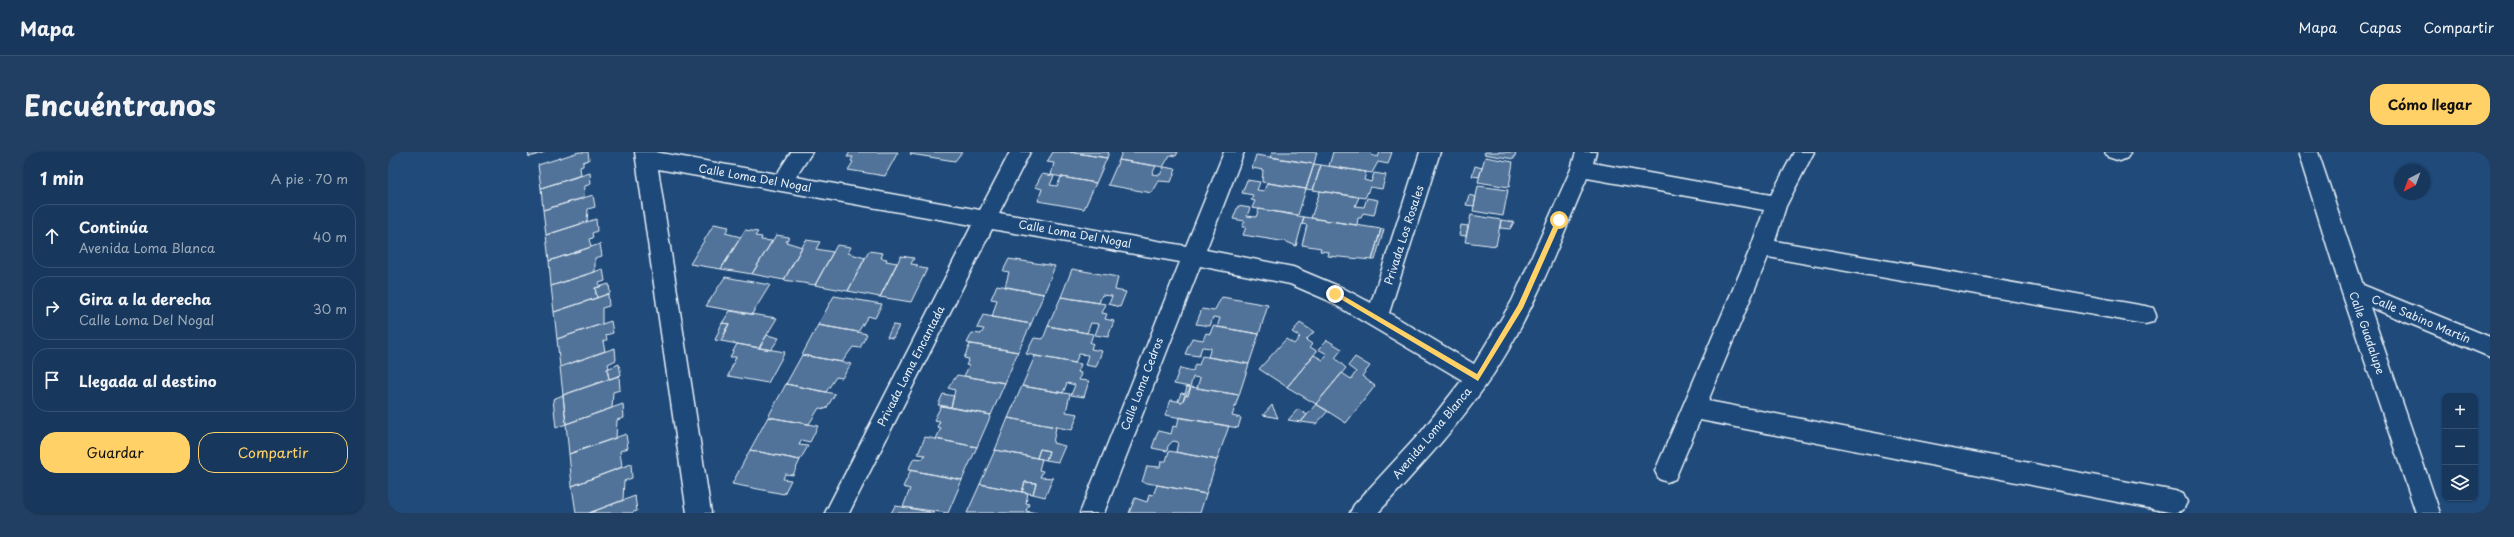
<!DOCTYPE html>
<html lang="es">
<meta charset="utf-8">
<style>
:root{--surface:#17385c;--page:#203f62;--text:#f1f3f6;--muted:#9eacbb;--line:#365272;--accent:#ffd166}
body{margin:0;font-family:"Playpen Sans",sans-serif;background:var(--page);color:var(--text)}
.controls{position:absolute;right:12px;bottom:12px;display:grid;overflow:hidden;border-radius:8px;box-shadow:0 1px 3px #0004}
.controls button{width:36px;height:36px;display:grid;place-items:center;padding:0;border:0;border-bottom:1px solid var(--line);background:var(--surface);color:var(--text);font:20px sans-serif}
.compass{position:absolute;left:2006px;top:12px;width:36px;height:36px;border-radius:50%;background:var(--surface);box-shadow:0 1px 3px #0004;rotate:221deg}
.stop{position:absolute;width:12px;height:12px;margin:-9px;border:3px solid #ffd166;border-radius:50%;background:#fff}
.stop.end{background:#ffd166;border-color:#fff;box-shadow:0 1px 4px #0008}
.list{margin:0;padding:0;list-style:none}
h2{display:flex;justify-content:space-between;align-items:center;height:52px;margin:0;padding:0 16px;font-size:17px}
h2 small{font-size:13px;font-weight:400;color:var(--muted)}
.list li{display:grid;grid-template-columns:26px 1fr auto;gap:12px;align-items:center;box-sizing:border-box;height:64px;margin:0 8px 8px;padding:0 8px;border:1px solid var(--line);border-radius:16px}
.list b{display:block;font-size:15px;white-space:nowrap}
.list p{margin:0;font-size:13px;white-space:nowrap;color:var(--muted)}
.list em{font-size:13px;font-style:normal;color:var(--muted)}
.actions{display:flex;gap:8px;padding:12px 16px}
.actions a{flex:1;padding:9px 0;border:1px solid var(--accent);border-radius:16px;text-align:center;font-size:14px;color:var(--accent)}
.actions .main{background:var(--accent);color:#111}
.icon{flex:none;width:22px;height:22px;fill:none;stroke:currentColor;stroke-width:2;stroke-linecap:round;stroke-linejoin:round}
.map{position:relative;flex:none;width:2102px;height:361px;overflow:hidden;border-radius:16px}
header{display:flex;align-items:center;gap:24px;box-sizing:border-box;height:56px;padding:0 20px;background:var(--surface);border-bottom:1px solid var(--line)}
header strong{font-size:19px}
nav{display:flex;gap:22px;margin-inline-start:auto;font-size:14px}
.intro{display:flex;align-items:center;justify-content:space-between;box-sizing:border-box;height:96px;padding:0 24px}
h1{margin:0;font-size:28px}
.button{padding:10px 18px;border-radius:16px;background:var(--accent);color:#111;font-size:14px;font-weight:700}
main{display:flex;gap:24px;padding:0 24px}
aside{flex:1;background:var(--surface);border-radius:16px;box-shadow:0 1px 3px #0004}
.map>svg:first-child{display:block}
.building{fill:#517399;stroke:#e8f1f8}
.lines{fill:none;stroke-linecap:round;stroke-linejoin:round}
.minor-casing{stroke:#e8f1f8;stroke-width:3}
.minor{fill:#1f4a7a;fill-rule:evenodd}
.route{fill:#ffd166}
.labels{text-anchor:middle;stroke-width:3;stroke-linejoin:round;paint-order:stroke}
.street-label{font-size:11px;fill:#e8f1f8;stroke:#1f4a7a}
</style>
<header>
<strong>Mapa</strong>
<nav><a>Mapa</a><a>Capas</a><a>Compartir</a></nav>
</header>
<div class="intro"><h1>Encuéntranos</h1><a class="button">Cómo llegar</a></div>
<main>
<aside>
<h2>1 min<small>A pie · 70 m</small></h2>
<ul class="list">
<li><svg class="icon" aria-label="ahead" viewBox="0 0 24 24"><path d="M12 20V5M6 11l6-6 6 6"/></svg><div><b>Continúa</b><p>Avenida Loma Blanca</p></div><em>40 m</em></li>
<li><svg class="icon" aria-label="right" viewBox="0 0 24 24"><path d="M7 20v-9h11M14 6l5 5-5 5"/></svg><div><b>Gira a la derecha</b><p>Calle Loma Del Nogal</p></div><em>30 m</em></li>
<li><svg class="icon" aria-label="arrive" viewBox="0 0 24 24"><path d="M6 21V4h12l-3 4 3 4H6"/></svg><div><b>Llegada al destino</b></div></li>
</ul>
<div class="actions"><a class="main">Guardar</a><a>Compartir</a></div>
</aside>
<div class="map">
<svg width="2102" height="361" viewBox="0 0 2102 361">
<rect width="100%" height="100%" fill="#1f4a7a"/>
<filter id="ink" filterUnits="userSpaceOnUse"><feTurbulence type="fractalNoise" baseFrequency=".025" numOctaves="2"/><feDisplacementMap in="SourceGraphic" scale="8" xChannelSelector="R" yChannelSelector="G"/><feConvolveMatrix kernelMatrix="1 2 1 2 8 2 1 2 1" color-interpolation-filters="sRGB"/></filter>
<g filter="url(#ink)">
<path class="building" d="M 140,0 L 157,0 L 141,5 Z
M 191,0 L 200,0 L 201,8 L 195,10 L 195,14 L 192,15 L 193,23 L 153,36 L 150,13 Z
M 462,0 L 510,0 L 497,24 L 460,18 L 465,10 L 463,9 L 465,5 L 459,5 Z
M 523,0 L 574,0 L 567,9 L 522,2 Z
M 665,0 L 682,0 L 719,6 L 708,31 L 663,23 L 666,11 L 659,10 Z
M 682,0 L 721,0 L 719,6 Z
M 734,0 L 790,0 L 788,4 L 782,3 L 775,15 L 731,8 Z
M 884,0 L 929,0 L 926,12 L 883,5 Z
M 945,0 L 984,0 L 983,3 L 990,5 L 992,0 L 1004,0 L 1000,12 L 990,10 L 984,21 L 941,14 Z
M 1097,0 L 1128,0 L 1126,7 L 1096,2 Z
M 868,3 L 926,12 L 918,37 L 874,30 L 875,18 L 864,16 Z
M 1097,5 L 1125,10 L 1121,35 L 1090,30 Z
M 731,8 L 768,14 L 764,22 L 772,23 L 776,15 L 788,17 L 783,30 L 771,29 L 764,41 L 720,33 Z
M 926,12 L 933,13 L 925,38 L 918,37 Z
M 933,13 L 978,20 L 976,28 L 983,30 L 986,21 L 998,23 L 994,37 L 982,35 L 977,46 L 925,38 Z
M 1087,14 L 1094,16 L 1091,25 L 1084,24 Z
M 202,21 L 203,32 L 197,34 L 196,46 L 155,58 L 153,36 Z
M 654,22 L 666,24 L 662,33 L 669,34 L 673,25 L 708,31 L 696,57 L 650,49 L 654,37 L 647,35 Z
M 859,28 L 872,30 L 869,38 L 876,39 L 879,31 L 918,37 L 910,63 L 864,56 L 867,49 L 863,48 L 865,43 L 854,41 Z
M 1090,34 L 1120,38 L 1115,64 L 1085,59 Z
M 932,39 L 971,45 L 967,54 L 976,55 L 979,46 L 990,48 L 986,63 L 975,61 L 973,66 L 970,66 L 969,73 L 923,66 Z
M 205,43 L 207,55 L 200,57 L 199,70 L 158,83 L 155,58 Z
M 1081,43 L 1088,45 L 1086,54 L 1078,53 Z
M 850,54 L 862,56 L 859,64 L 868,65 L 871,57 L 916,65 L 908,94 L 899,90 L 855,83 L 858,75 L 854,75 L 857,69 L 845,67 Z
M 1083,63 L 1113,68 L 1108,94 L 1077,90 Z
M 916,65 L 993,77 L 984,108 L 940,104 L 941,100 L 932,99 L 933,96 L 914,93 L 919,73 L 914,72 Z
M 208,67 L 209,79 L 204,81 L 205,86 L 201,87 L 203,95 L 161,109 L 158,83 Z
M 1113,68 L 1126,70 L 1122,77 L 1112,76 Z
M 326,72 L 341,75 L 337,81 L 353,85 L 333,117 L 302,112 Z
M 1073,73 L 1080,74 L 1078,84 L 1071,83 Z
M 993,77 L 996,77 L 987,108 L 984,108 Z
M 357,78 L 370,80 L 367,84 L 374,85 L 373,88 L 384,89 L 364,122 L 333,117 Z
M 388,83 L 401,85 L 398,90 L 414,95 L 396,128 L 364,122 Z
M 418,88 L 432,90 L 428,97 L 445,100 L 427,133 L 396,128 Z
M 212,92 L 214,104 L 207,106 L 207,120 L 163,134 L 161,109 Z
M 449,93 L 463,95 L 460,101 L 477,106 L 460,139 L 427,133 Z
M 481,99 L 495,101 L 493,106 L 499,107 L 498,109 L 509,111 L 492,145 L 460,139 Z
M 513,104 L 526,106 L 523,112 L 530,113 L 528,115 L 539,117 L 523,150 L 492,145 Z
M 621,107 L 667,114 L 656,142 L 617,135 L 621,120 L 615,119 Z
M 215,117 L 217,129 L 211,131 L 212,135 L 207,136 L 209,146 L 166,160 L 163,134 Z
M 684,117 L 730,125 L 727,138 L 738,140 L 732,155 L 721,152 L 724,144 L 714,143 L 711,151 L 673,145 Z
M 337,125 L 382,133 L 364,162 L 318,154 Z
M 221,132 L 222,141 L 209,146 L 207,136 Z
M 609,133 L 656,142 L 643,172 L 604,165 L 609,148 L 603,147 Z
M 220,142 L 221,154 L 214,156 L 214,172 L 169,187 L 166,160 Z
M 446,144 L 494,152 L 487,166 L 480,164 L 470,180 L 430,173 Z
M 673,145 L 718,152 L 714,161 L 719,162 L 717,167 L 726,169 L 720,185 L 707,183 L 711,172 L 703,171 L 699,181 L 660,174 Z
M 834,145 L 880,153 L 871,182 L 829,175 L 832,166 L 825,165 L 822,174 L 808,172 L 814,157 L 826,159 Z
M 342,159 L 389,166 L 371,196 L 333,189 L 341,172 L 334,171 Z
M 595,163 L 643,172 L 630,200 L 579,191 L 584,181 L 593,182 L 596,177 L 589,176 Z
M 223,169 L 225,181 L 218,183 L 219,188 L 215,189 L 217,199 L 172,215 L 169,187 Z
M 334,171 L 341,172 L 337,178 L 339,178 L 333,189 L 327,188 Z
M 912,171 L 926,180 L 918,188 L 924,192 L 922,195 L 929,199 L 899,235 L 871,217 L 898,187 L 906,192 L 912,185 L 904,180 Z
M 430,173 L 470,180 L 479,182 L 472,196 L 465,195 L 454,210 L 414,203 Z
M 505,173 L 511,174 L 505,186 L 499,185 Z
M 660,174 L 705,182 L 702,191 L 705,191 L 703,197 L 714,199 L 708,215 L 697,213 L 700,203 L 691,202 L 687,211 L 638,202 L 646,186 L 655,187 Z
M 825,174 L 871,182 L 861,212 L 820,205 L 823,196 L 814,195 L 811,204 L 797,202 L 804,186 L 815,188 L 818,181 L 822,182 Z
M 379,183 L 391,186 L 383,198 L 371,196 Z
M 939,188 L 954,197 L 947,206 L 958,216 L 928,252 L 899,235 L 926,203 L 935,208 L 939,202 L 930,197 Z
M 349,192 L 397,200 L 380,231 L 340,224 L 348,205 L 342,205 Z
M 582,192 L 630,200 L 617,231 L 576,224 L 581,214 L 578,213 L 581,207 L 576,206 Z
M 227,196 L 228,208 L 220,212 L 221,216 L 219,217 L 221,227 L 175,243 L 172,215 Z
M 414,203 L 454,210 L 463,212 L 454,226 L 448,225 L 438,240 L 398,232 Z
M 647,204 L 693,212 L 690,220 L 693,221 L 691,228 L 701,229 L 696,245 L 683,243 L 687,233 L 679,231 L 675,241 L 634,234 Z
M 814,204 L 861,212 L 851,243 L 809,236 L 812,226 L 805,225 L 802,235 L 786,232 L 792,216 L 805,219 L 807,212 L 811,213 Z
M 967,205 L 982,214 L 974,224 L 987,234 L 958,271 L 928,252 L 954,221 L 963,227 L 968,220 L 960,214 Z
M 231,212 L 233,223 L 221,227 L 219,217 Z
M 569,223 L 617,231 L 603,263 L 563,255 L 567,238 L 560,236 Z
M 231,224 L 232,238 L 225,240 L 224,256 L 178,272 L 175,243 Z
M 398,232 L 438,240 L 447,242 L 438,257 L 431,256 L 421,272 L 380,265 Z
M 634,234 L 682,242 L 678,260 L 690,262 L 684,278 L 620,266 Z
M 799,235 L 803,235 L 800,244 L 797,243 L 794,250 L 790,249 L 793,241 L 797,242 Z
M 803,235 L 851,243 L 844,264 L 853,266 L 850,276 L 777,263 L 783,248 L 794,250 Z
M 555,242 L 566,244 L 563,255 L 550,253 Z
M 175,243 L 178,272 L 168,276 L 165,247 Z
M 235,252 L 236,266 L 229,268 L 228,286 L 181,302 L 178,272 Z
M 928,252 L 940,259 L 928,272 L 913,270 Z
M 884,253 L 890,266 L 875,263 Z
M 553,254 L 603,263 L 589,295 L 548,287 L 553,276 L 549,275 L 552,269 L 546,268 Z
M 910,257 L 919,263 L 913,270 L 900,268 Z
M 380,265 L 430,274 L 422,290 L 413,288 L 411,293 L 420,294 L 412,308 L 362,298 Z
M 791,265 L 841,274 L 829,308 L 788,300 L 790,290 L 785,289 L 780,294 L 779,299 L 764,296 L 770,279 L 783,282 L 785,274 L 789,275 Z
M 620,266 L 668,275 L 665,291 L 677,294 L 670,310 L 658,308 L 661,299 L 652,297 L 649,306 L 607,298 Z
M 238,282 L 240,296 L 232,299 L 234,315 L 184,334 L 181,302 Z
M 537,285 L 589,295 L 574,328 L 520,318 L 526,306 L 535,307 L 537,303 L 530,302 Z
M 652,297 L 661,299 L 658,308 L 649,306 Z
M 362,298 L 412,308 L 405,323 L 397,322 L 395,327 L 403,328 L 396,342 L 344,332 Z
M 607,298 L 654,307 L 651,318 L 655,319 L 652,325 L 665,326 L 657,345 L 645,342 L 648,331 L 637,330 L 634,340 L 592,332 Z
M 781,299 L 829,308 L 818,342 L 754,330 L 759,314 L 772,315 L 773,309 L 778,309 Z
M 243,312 L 244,326 L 236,329 L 235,348 L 201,361 L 188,361 L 184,334 Z
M 523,318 L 574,328 L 560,361 L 515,355 L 522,337 L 515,335 Z
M 637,330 L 648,331 L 645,342 L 634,340 Z
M 592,332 L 640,341 L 638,351 L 641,352 L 638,359 L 649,361 L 579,361 Z
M 769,333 L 818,342 L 812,361 L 741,361 L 747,346 L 759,350 L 761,342 L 765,343 Z
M 247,344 L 249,359 L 243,361 L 201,361 Z
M 507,354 L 515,355 L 547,361 L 503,361 Z"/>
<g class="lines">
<defs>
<path id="minor" d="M 247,0 L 267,0 L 389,22 L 403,0 L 424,0 L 408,25 L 592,58 L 622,0 L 642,0 L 611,61 L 798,94 L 836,0 L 856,0 L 818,98 L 905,115 L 955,136 L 983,151 L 1032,0 L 1052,0 L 1001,161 L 1086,212 L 1124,149 L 1183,17 L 1188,0 L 1208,0 L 1205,11 L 1383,43 L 1406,0 L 1426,0 L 1398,54 L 1387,89 L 1757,154 L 1765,156 L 1768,163 L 1765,170 L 1757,172 L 1380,105 L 1320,249 L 1787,339 L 1795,342 L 1799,350 L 1795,358 L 1786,361 L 1312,268 L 1287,327 L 1279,330 L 1271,327 L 1267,319 L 1363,95 L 1376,58 L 1199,26 C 1169,96 1142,170 1098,233 C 1066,279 1027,320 990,361 L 962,361 L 966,353 L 1034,279 L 1074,228 L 939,148 L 902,132 L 812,114 L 716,361 L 692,361 L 792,110 L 604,77 L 461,361 L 437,361 L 584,73 L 270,17 L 323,361 L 299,361 Z
M 1717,0 L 1741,0 L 1742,1 L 1739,6 L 1732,9 L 1720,5 Z
M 1910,0 L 1930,0 L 1975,133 L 2102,185 L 2102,205 L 1982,155 L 2052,361 L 2028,361 L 1953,138 Z"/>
</defs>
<use href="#minor" class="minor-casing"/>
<use href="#minor" class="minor"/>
</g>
</g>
<path class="route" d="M 1169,66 L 1174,68 L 1135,156 L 1090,229 L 944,142 L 949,140 L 1089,222 L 1130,153 Z"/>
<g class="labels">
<g class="street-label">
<text transform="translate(367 26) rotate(10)" y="4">Calle Loma Del Nogal</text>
<text transform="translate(687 82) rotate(10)" y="4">Calle Loma Del Nogal</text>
<text transform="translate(1016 83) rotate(-72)" y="4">Privada Los Rosales</text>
<text transform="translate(2033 167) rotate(23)" y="4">Calle Sabino Martín</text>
<text transform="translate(1979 181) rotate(71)" y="4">Calle Guadalupe</text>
<text transform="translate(523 214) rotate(-63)" y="4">Privada Loma Encantada</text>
<text transform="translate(754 232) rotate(-69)" y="4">Calle Loma Cedros</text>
<text transform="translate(1044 281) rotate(-50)" y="4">Avenida Loma Blanca</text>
</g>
</g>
</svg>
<div class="controls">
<button>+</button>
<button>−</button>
<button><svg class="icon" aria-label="layers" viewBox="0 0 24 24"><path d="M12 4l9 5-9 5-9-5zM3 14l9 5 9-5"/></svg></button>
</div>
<svg class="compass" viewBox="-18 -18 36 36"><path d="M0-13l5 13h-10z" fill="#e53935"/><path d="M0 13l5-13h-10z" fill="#9eacbb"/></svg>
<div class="stop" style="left:1171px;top:68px"></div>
<div class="stop end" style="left:947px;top:142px"></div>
</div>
</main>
